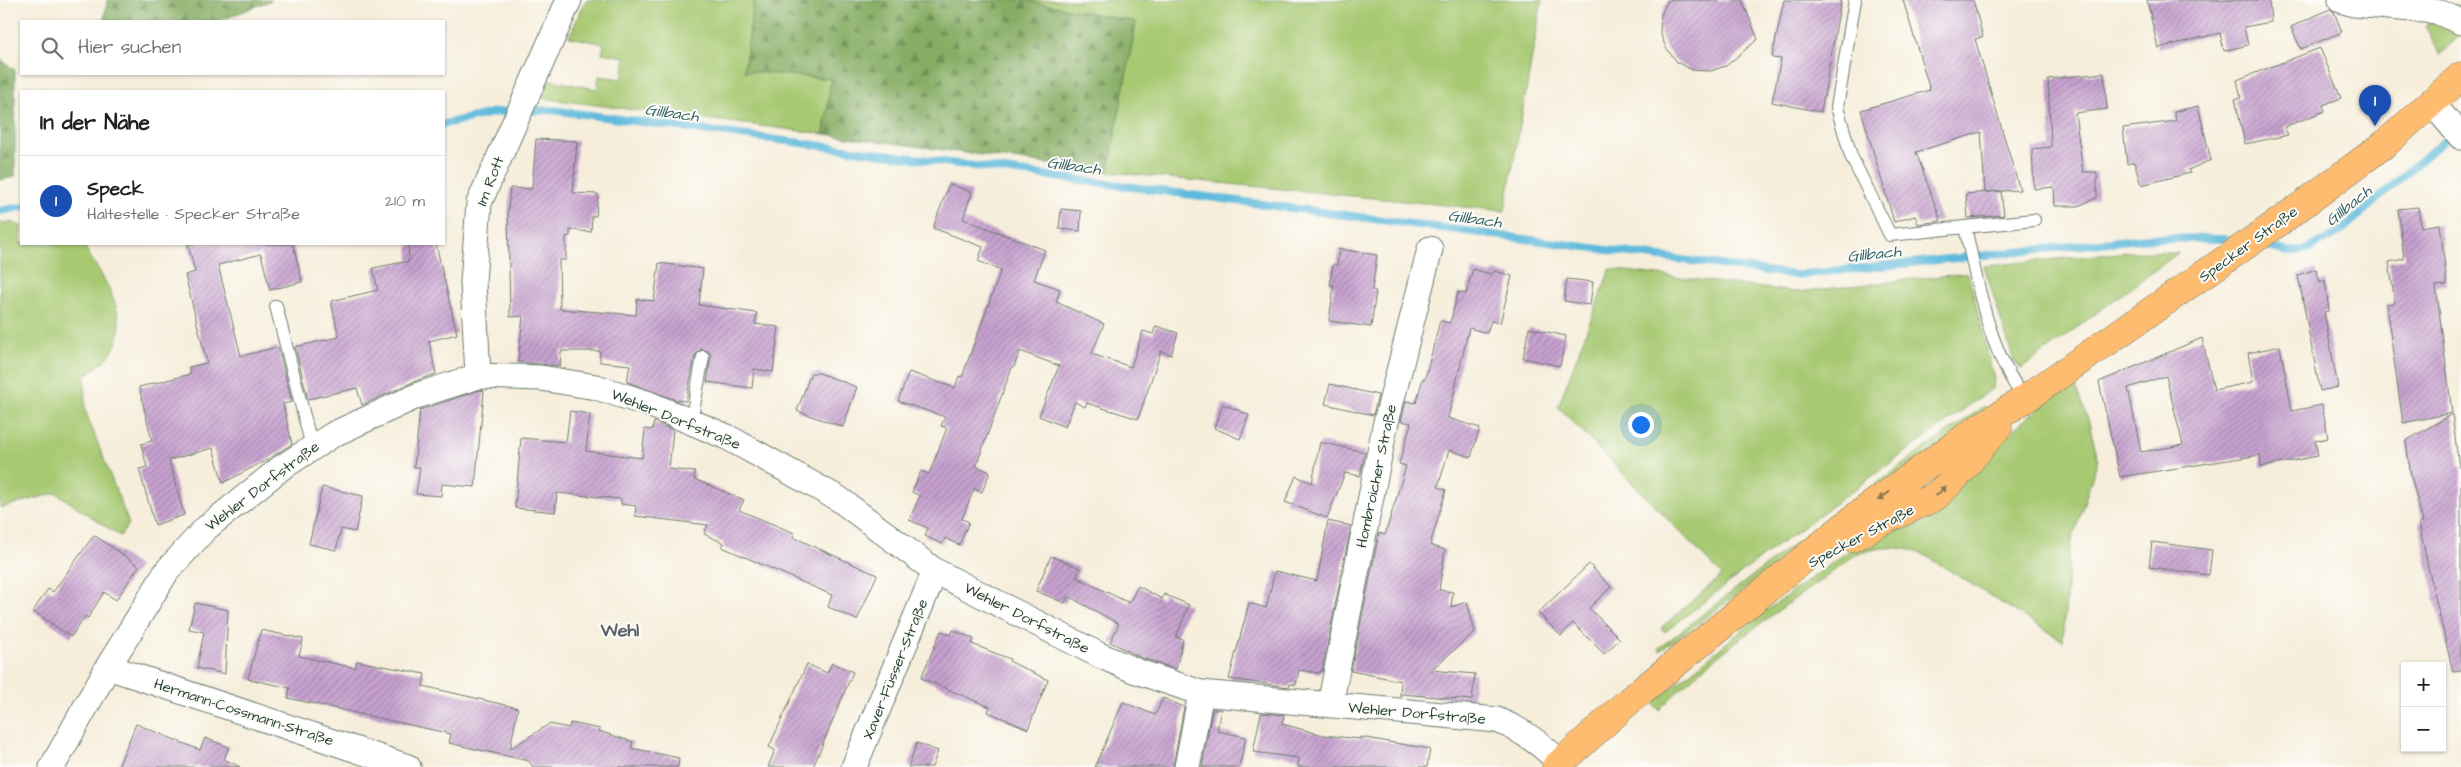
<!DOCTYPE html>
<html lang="de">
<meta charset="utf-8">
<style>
:root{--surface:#fff;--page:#f2f2f2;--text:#202124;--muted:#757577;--line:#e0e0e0;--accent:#d1495b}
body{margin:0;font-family:"Architects Daughter",sans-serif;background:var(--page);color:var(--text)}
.controls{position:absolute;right:15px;bottom:15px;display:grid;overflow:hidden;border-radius:0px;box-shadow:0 1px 4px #0004}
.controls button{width:45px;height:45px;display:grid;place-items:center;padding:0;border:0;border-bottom:1px solid var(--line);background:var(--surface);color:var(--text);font:25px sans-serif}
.you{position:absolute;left:1640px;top:424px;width:18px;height:18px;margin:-12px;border:4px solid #fff;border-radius:50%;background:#1a73e8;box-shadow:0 0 0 8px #1a73e833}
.badge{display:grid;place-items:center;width:32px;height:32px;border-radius:50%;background:var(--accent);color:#fff;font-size:16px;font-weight:700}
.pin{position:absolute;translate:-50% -41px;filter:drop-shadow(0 1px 2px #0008)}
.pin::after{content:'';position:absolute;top:26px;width:18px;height:15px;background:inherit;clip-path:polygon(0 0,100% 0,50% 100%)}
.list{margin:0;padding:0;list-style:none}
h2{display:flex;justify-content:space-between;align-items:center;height:65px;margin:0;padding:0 20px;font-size:21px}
h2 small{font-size:16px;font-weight:400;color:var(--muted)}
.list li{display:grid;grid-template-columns:32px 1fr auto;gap:15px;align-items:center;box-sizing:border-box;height:90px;padding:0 20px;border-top:1px solid var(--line)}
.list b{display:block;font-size:19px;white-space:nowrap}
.list p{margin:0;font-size:16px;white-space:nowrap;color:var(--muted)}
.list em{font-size:16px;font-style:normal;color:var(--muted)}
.icon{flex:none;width:28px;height:28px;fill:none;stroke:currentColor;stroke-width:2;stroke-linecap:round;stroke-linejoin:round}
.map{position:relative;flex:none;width:2461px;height:767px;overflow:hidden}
.search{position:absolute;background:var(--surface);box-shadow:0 1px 4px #0004;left:20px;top:20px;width:425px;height:55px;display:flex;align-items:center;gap:12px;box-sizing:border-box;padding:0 18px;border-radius:0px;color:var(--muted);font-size:19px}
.panel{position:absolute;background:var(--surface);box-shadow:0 1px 4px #0004;left:20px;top:90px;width:425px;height:155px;border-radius:0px}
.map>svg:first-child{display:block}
.grass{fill:#a7c972;stroke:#638353}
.forest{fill:url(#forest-firs);stroke:#52754c}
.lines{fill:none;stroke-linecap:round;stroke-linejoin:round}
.stream{stroke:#5ebadc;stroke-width:8}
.building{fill:url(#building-hatch);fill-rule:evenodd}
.service-casing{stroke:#6a7b6e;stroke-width:14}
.minor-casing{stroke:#6a7b6e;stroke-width:27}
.primary-casing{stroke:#6a7b6e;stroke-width:29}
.service{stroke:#fff;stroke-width:12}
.minor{stroke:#fff;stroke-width:25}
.primary{stroke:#febc70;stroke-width:28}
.oneway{fill:#83764f}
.labels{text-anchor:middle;stroke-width:4;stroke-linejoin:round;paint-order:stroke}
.street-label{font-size:15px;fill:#1f3d34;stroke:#fdfcf7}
.water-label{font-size:16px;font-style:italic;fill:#326266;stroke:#fdfcf7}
.quarter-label{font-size:18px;font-weight:bold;fill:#5a606b;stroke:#fdfcf7}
</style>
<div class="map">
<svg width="2461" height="767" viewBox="0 0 2461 767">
<defs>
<pattern id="forest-firs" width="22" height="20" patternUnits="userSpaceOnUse" patternTransform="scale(1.25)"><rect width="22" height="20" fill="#85ad64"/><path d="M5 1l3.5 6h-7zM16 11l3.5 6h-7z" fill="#6c8e53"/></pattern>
<pattern id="building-hatch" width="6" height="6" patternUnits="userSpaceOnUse" patternTransform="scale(1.25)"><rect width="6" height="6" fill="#c8a2d0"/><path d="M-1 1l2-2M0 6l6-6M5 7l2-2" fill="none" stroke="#a285aa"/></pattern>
</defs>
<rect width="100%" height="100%" fill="#fdfcf7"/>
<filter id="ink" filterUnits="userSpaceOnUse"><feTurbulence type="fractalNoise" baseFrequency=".02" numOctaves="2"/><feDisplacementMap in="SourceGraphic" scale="10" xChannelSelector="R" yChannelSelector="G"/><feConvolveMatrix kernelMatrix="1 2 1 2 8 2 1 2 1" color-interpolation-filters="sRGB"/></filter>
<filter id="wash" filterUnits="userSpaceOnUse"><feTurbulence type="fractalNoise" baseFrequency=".0096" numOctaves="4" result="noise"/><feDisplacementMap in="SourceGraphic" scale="20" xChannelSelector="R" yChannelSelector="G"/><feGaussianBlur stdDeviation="1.12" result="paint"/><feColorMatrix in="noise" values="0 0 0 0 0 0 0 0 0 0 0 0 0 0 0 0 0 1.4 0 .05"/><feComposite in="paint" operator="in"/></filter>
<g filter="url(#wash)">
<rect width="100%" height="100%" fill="#f6eedb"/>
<path class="grass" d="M 586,0 L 754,0 L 744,71 L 831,79 L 824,134 L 541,98 L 549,80 L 597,89 L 599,76 L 622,79 L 625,57 L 602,53 L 604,44 L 569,37 Z
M 1023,0 L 1542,0 L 1505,211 L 1108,172 L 1136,22 Z
M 2435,21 L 2459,35 L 2440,55 L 2425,25 Z
M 11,222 L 21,226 L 21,244 L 83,244 C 100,274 133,315 113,350 C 108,360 93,369 85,376 L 85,410 L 129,524 L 120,536 L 56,493 L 0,508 L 0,223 Z
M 2129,252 L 2178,253 L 2021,369 L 2014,361 L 1984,266 Z
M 1610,269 L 1797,292 L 1968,273 L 1994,379 L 1993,388 L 1770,551 L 1665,632 L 1661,628 L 1722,575 L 1558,407 Z
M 2075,387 L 2088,419 L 2098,459 L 2070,547 L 2063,641 L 1921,553 C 1901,546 1881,546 1861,553 C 1847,558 1833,573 1820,581 C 1765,620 1706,661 1659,710 L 1653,703 L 1763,613 L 1994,446 L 2048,400 L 2063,389 Z
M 1984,406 L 1988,411 L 1660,651 L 1659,648 L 1808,533 Z"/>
<path class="forest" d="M 107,0 L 272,0 L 219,21 L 104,21 Z
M 754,0 L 1023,0 L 1136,22 L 1108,172 L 824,134 L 831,79 L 744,71 Z
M 0,59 L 15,70 L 15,177 L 0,180 Z"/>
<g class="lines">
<path class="stream" d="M 444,124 L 496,112 L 552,110 L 1796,275 L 2148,238 L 2223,239 L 2237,242
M 0,211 L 21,207
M 2259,245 L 2289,252 L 2309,249 L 2341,231 L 2452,133"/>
</g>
<g id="blocks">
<path class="building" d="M 1668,0 L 1742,0 L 1758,39 L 1726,66 L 1710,71 L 1692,70 L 1677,62 L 1666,48 L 1660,32 L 1661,15 Z
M 1784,0 L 1841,0 L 1821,112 L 1772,102 L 1781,59 L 1772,58 Z
M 1903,0 L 1973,0 L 1983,37 L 1975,39 L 2020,190 L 1985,192 L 1981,132 L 1916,152 L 1941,221 L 1918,224 L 1915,216 L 1894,222 L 1861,110 L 1930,90 Z
M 2147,0 L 2269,0 L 2271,22 L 2244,27 L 2248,45 L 2224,51 L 2220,33 L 2158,48 Z
M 2330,9 L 2334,12 L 2342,32 L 2301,49 L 2291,27 Z
M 2320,48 L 2341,98 L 2323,105 L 2325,111 L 2284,127 L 2288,135 L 2245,144 L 2235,99 L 2241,98 L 2237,80 Z
M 2104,73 L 2107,109 L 2075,113 L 2083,172 L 2097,172 L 2097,198 L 2078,206 L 2055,206 L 2054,187 L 2034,189 L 2032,149 L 2051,147 L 2048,79 Z
M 2198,106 L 2211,160 L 2188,170 L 2190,173 L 2141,185 L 2134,162 L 2127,164 L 2123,128 L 2176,121 L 2174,112 Z
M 536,139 L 577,141 L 573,193 L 598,194 L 596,216 L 592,216 L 591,232 L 570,230 L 570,236 L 566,237 L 566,260 L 559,260 L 560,309 L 636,315 L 637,299 L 654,301 L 659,263 L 703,269 L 699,305 L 757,313 L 755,324 L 779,327 L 773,372 L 754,369 L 752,388 L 707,382 L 711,355 L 708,351 L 701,349 L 695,356 L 686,401 L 676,400 L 627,382 L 630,365 L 600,362 L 600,351 L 561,351 L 560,366 L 518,362 L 523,316 L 510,317 L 508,211 L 510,188 L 532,189 Z
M 949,184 L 972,192 L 963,219 L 1045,250 L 1034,280 L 1060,289 L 1056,302 L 1104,324 L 1092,354 L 1131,367 L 1143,331 L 1153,334 L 1156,326 L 1178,333 L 1171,355 L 1161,351 L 1138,419 L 1087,403 L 1085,407 L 1075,402 L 1065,427 L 1039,416 L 1059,366 L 1020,351 L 1014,367 L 1012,367 L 976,466 L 990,472 L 982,492 L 974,489 L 962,519 L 969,522 L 959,545 L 945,538 L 942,544 L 925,536 L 928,528 L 909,520 L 920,496 L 912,492 L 921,471 L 929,474 L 947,428 L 941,426 L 945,417 L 898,401 L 909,372 L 955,388 L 959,376 L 962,377 L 1001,270 L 978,261 L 983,247 L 933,228 Z
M 2001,191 L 2004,215 L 1968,218 L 1966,194 Z
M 2418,207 L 2421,227 L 2440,224 L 2447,285 L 2436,286 L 2452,413 L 2403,423 L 2386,304 L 2395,303 L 2389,262 L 2404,259 L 2398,209 Z
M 1061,209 L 1081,211 L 1080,231 L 1059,229 Z
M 188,244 L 293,244 L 302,282 L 270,290 L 261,254 L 218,265 L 241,356 L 278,347 L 292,402 L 283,404 L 292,444 L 270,458 L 223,483 L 213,448 L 169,460 L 184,515 L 155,525 L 139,469 L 147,467 L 141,444 L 152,441 L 139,387 L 191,374 L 189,367 L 207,363 L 185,275 L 195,272 Z
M 408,244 L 436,244 L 457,334 L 429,341 L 436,374 L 413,382 L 362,405 L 357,388 L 308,399 L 295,347 L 339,337 L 331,301 L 378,290 L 373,268 L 409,261 Z
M 1339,249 L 1377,255 L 1372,290 L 1376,291 L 1371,327 L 1329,321 L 1334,285 L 1330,285 L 1333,264 L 1337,265 Z
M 1473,269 L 1490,274 L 1495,271 L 1512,276 L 1500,323 L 1491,321 L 1487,333 L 1469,328 L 1448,418 L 1480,428 L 1471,457 L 1449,450 L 1438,487 L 1446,490 L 1430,545 L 1445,550 L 1439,590 L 1453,592 L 1451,607 L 1467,602 L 1475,632 L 1431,670 L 1475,674 L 1472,700 L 1402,694 L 1400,696 L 1401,681 L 1351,671 L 1379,533 L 1385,535 L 1406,466 L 1399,464 L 1411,423 L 1401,421 L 1406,401 L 1416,403 L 1423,378 L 1425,379 L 1440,321 L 1450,323 L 1458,292 L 1466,294 Z
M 2316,269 L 2320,282 L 2325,280 L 2329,311 L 2324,312 L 2338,387 L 2320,391 L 2298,275 Z
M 1567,279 L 1593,282 L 1590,305 L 1564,301 Z
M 1529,328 L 1566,336 L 1560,366 L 1523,358 Z
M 2202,338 L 2214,390 L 2253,382 L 2248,353 L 2280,346 L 2292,411 L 2322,405 L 2328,438 L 2315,441 L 2318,456 L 2261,467 L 2260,455 L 2120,477 L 2099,382 ZM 2166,376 L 2183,445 L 2141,452 L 2128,388 Z
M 811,373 L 819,373 L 857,387 L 843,427 L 797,411 Z
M 1330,384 L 1378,395 L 1373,415 L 1325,404 Z
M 480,390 L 484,391 L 475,487 L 442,484 L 441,496 L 416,494 L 420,467 L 414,467 L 420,410 Z
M 1223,404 L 1249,415 L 1240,439 L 1214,428 Z
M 570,411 L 590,414 L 586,451 L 642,458 L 645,429 L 652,430 L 654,422 L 673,430 L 669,469 L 695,472 L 694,479 L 744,500 L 739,510 L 794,533 L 793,537 L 877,575 L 857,620 L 828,607 L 832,595 L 722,547 L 724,543 L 704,534 L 708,525 L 635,516 L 636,506 L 621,504 L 621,499 L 557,493 L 555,512 L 515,508 L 521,438 L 566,442 Z
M 2452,414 L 2459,467 L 2461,466 L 2461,671 L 2453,672 L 2428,567 L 2419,523 L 2423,522 L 2411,476 L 2406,441 Z
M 1320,442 L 1365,452 L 1360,476 L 1345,473 L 1327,518 L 1285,502 L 1296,476 L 1312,483 Z
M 322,487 L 363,496 L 355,532 L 341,529 L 336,550 L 309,544 Z
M 1328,521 L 1351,526 L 1322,671 L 1319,673 L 1299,670 L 1296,685 L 1290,684 L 1289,687 L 1229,679 L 1249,603 L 1266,608 L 1275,571 L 1317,581 Z
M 94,535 L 139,566 L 116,600 L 104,592 L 88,618 L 85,616 L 71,637 L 33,611 L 48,589 L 53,592 Z
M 2152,542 L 2212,550 L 2209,575 L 2149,567 Z
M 1051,556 L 1080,568 L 1076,577 L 1129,603 L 1138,586 L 1162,599 L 1164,594 L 1189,605 L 1176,637 L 1183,639 L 1176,669 L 1142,658 L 1110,642 L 1119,624 L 1068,596 L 1065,603 L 1036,591 Z
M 1589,564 L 1611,587 L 1589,608 L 1620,639 L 1604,654 L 1573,623 L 1561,636 L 1538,613 Z
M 195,603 L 228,610 L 225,674 L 197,668 L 204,632 L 189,629 Z
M 261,630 L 303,639 L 299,656 L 355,668 L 357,661 L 425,674 L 423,686 L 518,708 L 510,749 L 549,724 L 569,728 L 570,723 L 600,729 L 599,731 L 633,742 L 631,748 L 679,758 L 678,767 L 533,767 L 529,761 L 449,743 L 451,734 L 288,698 L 290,688 L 248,679 Z
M 953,630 L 974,639 L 972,644 L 1010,659 L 1009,661 L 1048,680 L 1028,729 L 988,712 L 990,707 L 921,678 L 941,631 L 951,635 Z
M 832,663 L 853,672 L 813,767 L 768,767 L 775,750 L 769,747 L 807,664 L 827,673 Z
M 1163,698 L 1184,707 L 1173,767 L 1095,767 L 1123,702 L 1155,715 Z
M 1221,709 L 1217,731 L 1246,737 L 1239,767 L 1202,767 L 1212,710 Z
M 1261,713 L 1284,715 L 1282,724 L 1323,735 L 1360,739 L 1360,737 L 1430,749 L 1427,767 L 1298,767 L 1299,758 L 1253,752 Z
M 136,724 L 200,750 L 205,738 L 229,747 L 224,759 L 240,767 L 118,767 Z
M 917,743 L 938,751 L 932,767 L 908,767 Z"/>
</g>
</g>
<g filter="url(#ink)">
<use href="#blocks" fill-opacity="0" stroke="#6a7b6e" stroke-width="1"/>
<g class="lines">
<defs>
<path id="service" d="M 1855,0 L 1837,107 L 1851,156 L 1890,235 L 1965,227
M 276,306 L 312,447
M 2025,399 C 1988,350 1978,285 1965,227 L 2034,220
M 691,422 L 703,357"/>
<path id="minor" d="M 2341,0 L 2354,4 L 2436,11 L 2461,22
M 2432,103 L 2461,137
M 478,376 L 473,282 L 479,203 L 569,0
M 108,667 L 408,767
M 1330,705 L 1385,426 L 1430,249
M 52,767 L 108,667 L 167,571 L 205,529 L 281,468 L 334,434 L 419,395 L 478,376 L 541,378 L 596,387 L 649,404 L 727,437 L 839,499 L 935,571 L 1099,655 L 1136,671 L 1201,693 L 1497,720 C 1522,730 1541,743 1560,763
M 854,767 L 935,571
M 1187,767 L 1201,693"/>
<path id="primary" d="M 1852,538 L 1881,522 L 1935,497 L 1956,477 L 1998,427
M 1556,767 L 1629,701 L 1858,515 L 1974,431 L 2025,399 L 2282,220 L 2386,143 L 2461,76"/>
</defs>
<use href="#service" class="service-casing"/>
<use href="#minor" class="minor-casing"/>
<use href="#primary" class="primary-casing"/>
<use href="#service" class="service"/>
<use href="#minor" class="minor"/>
<use href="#primary" class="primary"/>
</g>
<defs><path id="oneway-solid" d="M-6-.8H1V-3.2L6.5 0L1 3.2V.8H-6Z" transform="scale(1.25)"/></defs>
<g class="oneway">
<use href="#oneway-solid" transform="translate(1941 491) rotate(-44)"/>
<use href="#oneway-solid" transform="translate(1884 496) rotate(144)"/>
</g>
</g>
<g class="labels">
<g class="street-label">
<text transform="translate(490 181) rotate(-69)" y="5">Im Rott</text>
<text transform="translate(2248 244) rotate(-36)" y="5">Specker Straße</text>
<text transform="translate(676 419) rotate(22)" y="5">Wehler Dorfstraße</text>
<text transform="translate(1376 476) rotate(-78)" y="5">Hombroicher Straße</text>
<text transform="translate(262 486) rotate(-37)" y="5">Wehler Dorfstraße</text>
<text transform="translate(1861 536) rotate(-28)" y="5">Specker Straße</text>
<text transform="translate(1027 618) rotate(27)" y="5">Wehler Dorfstraße</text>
<text transform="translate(895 669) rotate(-68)" y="5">Xaver-Füsser-Straße</text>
<text transform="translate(244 712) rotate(18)" y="5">Hermann-Cossmann-Straße</text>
<text transform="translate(1417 713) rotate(5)" y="5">Wehler Dorfstraße</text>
</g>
<g class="water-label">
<text transform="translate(672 112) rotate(8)" y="6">Gillbach</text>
<text transform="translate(1074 165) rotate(8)" y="6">Gillbach</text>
<text transform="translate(2348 205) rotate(-39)" y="6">Gillbach</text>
<text transform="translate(1475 218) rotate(8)" y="6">Gillbach</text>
<text transform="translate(1874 253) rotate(-6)" y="6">Gillbach</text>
</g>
<g class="quarter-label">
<text x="620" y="636">Wehl</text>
</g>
</g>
</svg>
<div class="controls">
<button>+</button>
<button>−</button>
</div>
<div class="you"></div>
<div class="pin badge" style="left:2375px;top:126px;background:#1a4fb4">1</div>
<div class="search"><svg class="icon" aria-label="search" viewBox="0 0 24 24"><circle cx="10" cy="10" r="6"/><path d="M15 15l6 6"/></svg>Hier suchen</div>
<section class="panel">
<h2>In der Nähe<small></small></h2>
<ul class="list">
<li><span class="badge" style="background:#1a4fb4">1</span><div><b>Speck</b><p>Haltestelle · Specker Straße</p></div><em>210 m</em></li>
</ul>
</section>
</div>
